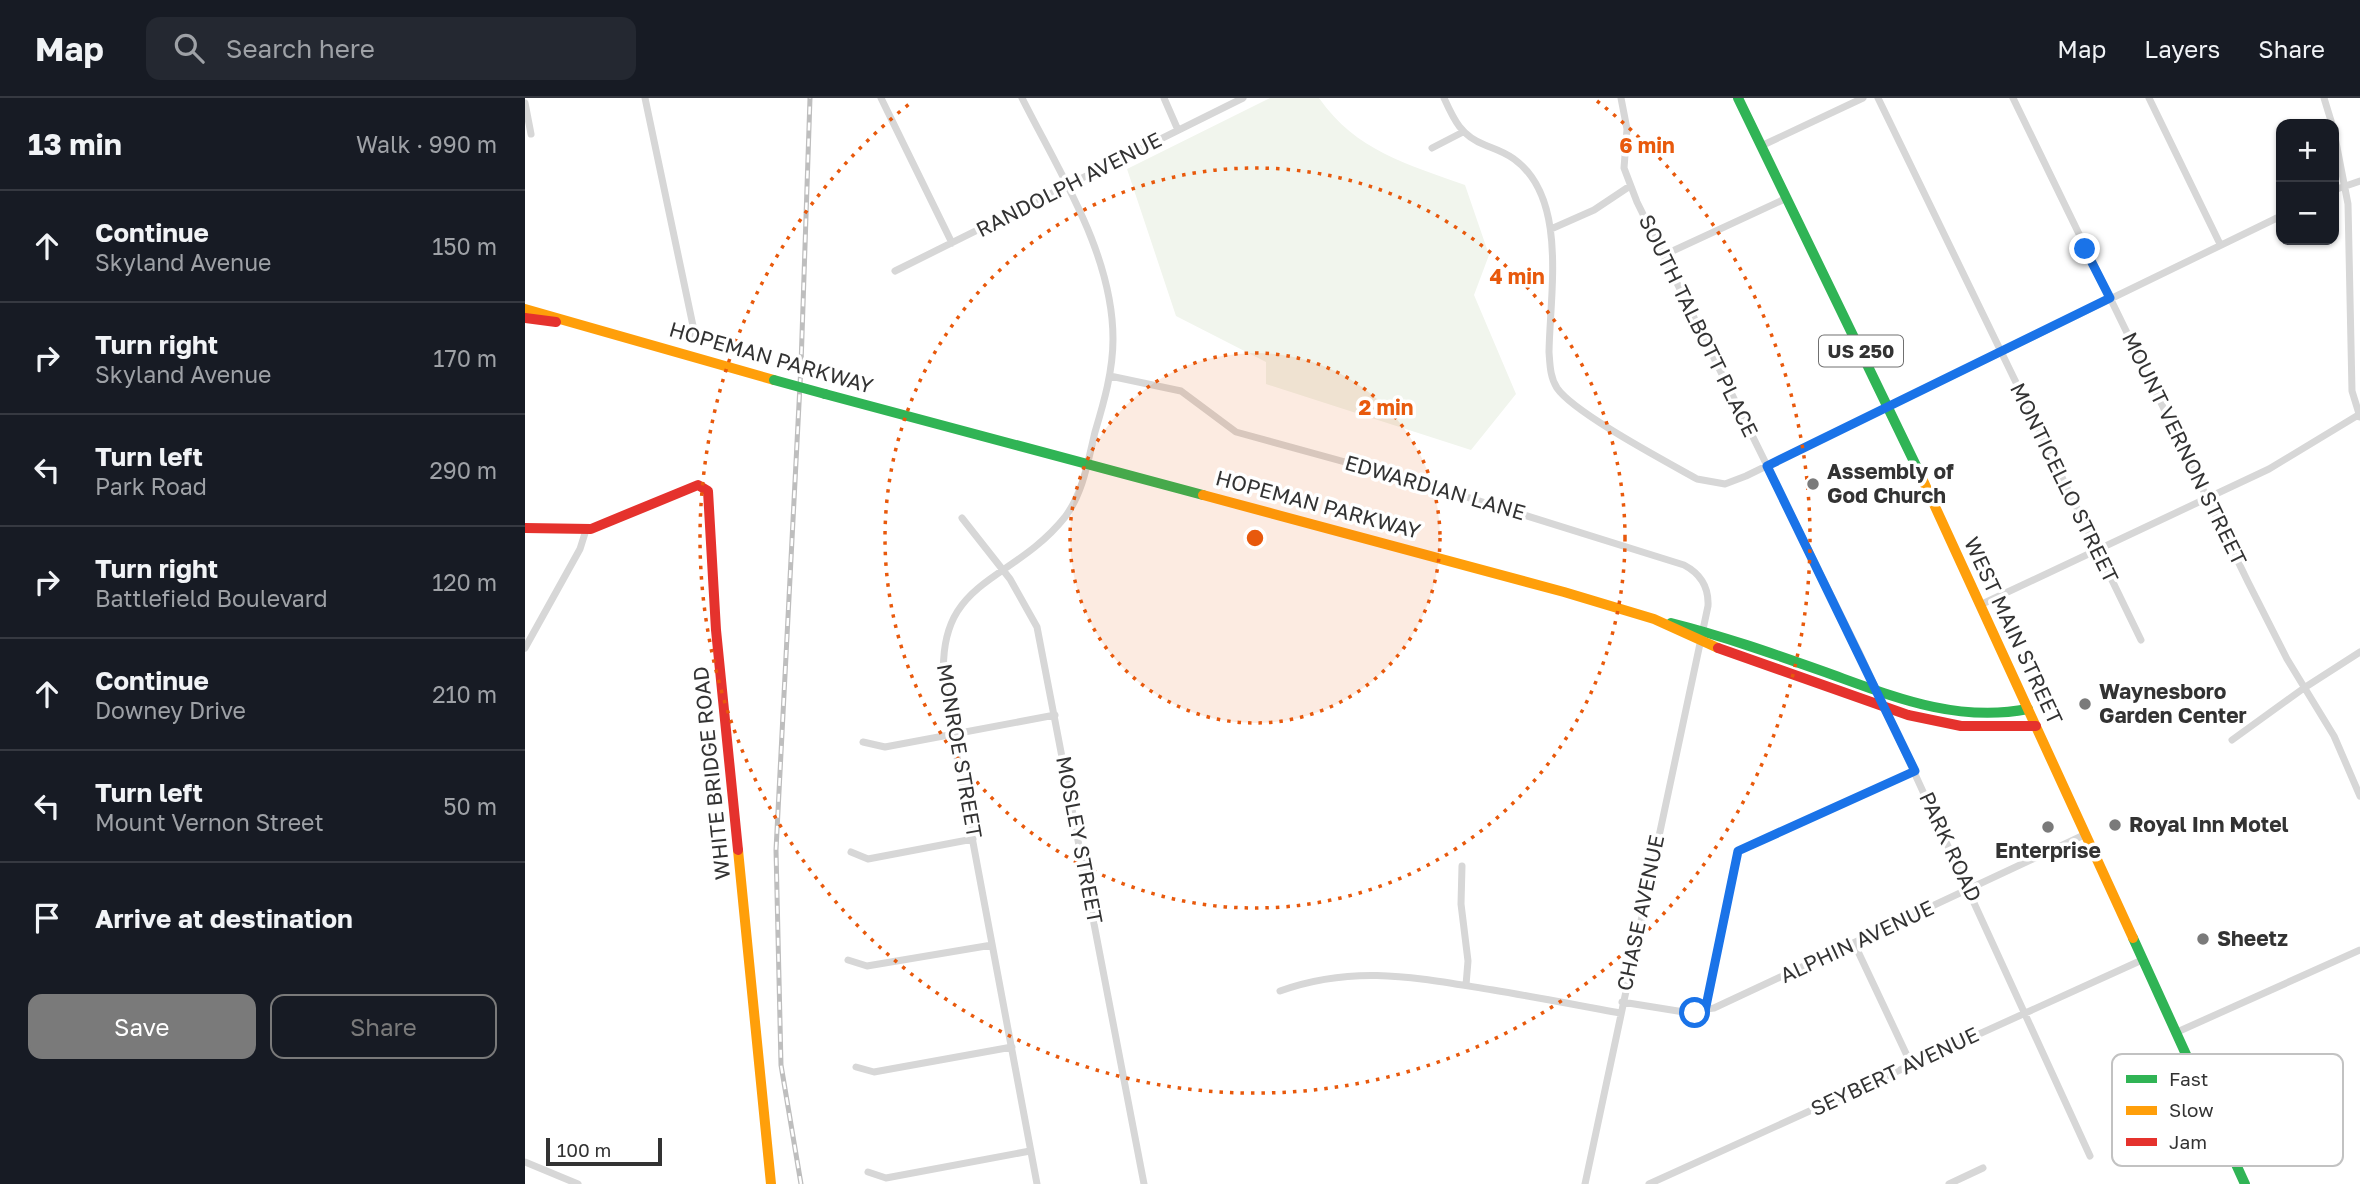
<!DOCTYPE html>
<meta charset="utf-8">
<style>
:root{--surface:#171b24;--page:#242831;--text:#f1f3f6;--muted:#9ea1a6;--line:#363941;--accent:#7a7a7a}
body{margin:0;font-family:"Golos Text",sans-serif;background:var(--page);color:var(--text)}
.controls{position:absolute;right:21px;top:21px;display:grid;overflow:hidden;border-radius:14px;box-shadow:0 2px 5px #0004}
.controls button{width:63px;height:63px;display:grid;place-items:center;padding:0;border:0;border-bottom:2px solid var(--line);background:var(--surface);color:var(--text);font:35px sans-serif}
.scale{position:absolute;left:21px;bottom:18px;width:116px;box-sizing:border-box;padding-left:7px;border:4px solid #333;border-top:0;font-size:19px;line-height:24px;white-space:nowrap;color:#333;-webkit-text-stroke:5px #fff;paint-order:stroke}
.stop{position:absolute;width:21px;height:21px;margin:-16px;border:5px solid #1a73e8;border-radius:50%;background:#fff}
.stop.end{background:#1a73e8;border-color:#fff;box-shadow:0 2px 7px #0008}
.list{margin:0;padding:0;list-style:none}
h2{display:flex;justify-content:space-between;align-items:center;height:91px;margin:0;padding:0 28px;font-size:30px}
h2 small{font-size:23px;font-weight:400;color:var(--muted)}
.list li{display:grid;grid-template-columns:46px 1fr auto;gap:21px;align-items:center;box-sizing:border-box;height:112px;padding:0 28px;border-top:2px solid var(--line)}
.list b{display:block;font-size:26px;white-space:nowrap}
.list p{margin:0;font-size:23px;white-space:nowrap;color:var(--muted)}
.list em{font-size:23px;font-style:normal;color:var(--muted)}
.actions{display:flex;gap:14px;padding:21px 28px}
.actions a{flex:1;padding:16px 0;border:2px solid var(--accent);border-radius:14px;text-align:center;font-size:24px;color:var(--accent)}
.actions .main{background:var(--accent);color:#fff}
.icon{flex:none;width:38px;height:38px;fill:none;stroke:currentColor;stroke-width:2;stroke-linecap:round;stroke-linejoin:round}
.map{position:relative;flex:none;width:1835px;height:1086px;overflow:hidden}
header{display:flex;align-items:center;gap:42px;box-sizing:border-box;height:98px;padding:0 35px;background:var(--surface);border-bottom:2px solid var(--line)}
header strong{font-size:33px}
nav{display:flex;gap:38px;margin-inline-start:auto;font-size:24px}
.search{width:490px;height:63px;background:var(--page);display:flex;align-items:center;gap:18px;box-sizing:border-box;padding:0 24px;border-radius:14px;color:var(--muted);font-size:26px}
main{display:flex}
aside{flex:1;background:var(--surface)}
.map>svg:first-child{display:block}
.green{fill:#f1f5ed}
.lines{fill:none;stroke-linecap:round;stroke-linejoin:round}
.street{stroke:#d7d7d7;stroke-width:7}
.fast{stroke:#30b455;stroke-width:10}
.slow{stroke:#ff9f0a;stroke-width:10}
.jam{stroke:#e5322d;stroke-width:10}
.rail-casing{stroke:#bebebe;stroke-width:5}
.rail{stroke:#fff;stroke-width:2.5;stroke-dasharray:8;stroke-linecap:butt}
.fast-bridge{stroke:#30b455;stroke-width:10}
.route{stroke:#1a73e8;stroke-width:9}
.ring{fill:none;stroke:#e8590c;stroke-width:3.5;stroke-dasharray:3.5 7}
.poi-dot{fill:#7a7a7a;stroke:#fff;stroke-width:2.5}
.labels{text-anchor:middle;stroke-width:7;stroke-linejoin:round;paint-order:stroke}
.shield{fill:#fff;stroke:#707070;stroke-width:2}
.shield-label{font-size:19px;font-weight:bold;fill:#333}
.street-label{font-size:21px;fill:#333;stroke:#fff}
.poi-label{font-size:21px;font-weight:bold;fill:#333;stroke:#fff;text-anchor:start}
.key{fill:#fff;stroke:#c2c2c2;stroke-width:2}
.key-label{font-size:19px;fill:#333}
.centre{fill:#e8590c;stroke:#fff;stroke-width:3.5}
.ring-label{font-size:21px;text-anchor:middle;font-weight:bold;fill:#e8590c;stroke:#fff;stroke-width:7;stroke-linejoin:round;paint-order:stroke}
</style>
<header>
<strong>Map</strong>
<div class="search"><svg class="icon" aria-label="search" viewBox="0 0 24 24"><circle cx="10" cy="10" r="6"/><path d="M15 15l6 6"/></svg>Search here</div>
<nav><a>Map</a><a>Layers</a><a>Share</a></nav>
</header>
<main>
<aside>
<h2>13 min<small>Walk · 990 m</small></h2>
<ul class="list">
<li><svg class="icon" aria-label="ahead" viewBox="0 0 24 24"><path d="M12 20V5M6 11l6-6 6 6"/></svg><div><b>Continue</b><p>Skyland Avenue</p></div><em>150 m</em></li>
<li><svg class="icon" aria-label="right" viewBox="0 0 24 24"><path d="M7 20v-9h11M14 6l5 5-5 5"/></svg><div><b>Turn right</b><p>Skyland Avenue</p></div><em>170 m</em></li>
<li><svg class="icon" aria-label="left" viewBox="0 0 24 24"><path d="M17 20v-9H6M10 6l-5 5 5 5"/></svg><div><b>Turn left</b><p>Park Road</p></div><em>290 m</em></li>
<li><svg class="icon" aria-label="right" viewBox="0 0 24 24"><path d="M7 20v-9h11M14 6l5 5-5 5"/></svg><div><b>Turn right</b><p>Battlefield Boulevard</p></div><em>120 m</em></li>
<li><svg class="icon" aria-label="ahead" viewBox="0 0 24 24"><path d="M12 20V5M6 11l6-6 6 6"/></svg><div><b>Continue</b><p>Downey Drive</p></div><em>210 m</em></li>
<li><svg class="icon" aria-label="left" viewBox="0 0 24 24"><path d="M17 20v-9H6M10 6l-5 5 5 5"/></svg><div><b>Turn left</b><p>Mount Vernon Street</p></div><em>50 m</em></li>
<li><svg class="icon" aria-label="arrive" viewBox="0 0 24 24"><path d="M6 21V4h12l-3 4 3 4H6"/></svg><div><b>Arrive at destination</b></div></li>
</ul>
<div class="actions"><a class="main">Save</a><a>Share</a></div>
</aside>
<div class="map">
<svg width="1835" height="1086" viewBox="0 0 1835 1086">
<rect width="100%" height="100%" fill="#fff"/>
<path class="green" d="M 745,0 L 794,0 C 831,53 882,66 940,87 L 964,157 L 949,197 L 991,296 L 946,352 L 741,286 L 741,264 L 651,218 L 602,71 Z"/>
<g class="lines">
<path class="street" d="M 120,0 L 171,242
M 356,0 L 427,145
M 497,0 C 534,74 588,156 588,241 C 588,273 579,304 570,334 C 563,363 558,395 540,419 C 484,489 406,479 420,595 L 512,1086
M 639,0 L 653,32
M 919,0 C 929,22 936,38 960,47 C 970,51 980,54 989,61 C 1043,100 1025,194 1024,254 C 1025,267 1025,279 1032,290 C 1049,315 1142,364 1172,381 L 1200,386 L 1221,378 L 1756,118
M 1096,0 L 1102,31 L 1099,70 L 1112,104 L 1334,554 L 1565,1058
M 1353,0 L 1616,542
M 1488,0 L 1723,484 L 1762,561 L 1809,638 L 1835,698
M 1624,0 L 1695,146
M 1799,0 L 1807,26
M 0,5 L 6,36
M 1809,34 L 1823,106 L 1827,293 L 1835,319
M 1236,48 L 1338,0
M 907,50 L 938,34
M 1809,92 L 1835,83
M 1026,131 L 1069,112 L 1105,88
M 1139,157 L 1262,100
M 370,173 L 718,0
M 585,278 L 656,293 L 711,334 L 900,386 L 1159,467 C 1176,476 1184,489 1183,508 L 1060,1086
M 437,420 L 485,481 L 512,529 L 619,1086
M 1455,507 L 1744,371 L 1835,316
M 0,550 L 55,451 L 61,432
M 1707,642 L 1779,590 L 1835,554
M 338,644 L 360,649 L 530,617
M 326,754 L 343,761 L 448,741
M 937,768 L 936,806 L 943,863 L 941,887
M 1329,845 L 1386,966
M 323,862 L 342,868 L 467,847
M 755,893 C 831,866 892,880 968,892 C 1010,899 1052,907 1095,915
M 1097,904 L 1159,914 L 1189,910 L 1559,737
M 1180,913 L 1213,753 L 1390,673
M 1650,935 L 1835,852
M 331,969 L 349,974 L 487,949
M 0,1064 L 53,1086
M 343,1074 L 361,1080 L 505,1053
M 1124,1086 L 1617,862
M 1424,1086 L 1458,1070"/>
<path class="fast" d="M 1213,0 L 1396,378
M 300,296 L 678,397
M 1146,525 C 1198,538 1249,556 1300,574 C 1367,598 1430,625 1503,611
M 1608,840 L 1720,1086"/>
<path class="slow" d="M 0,211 L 249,282
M 1396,378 L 1608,840
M 678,397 L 1039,494 L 1129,521 L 1193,550
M 213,752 L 246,1086"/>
<path class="jam" d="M 0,220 L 31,224
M 0,430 L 66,431 L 173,387 L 183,393 L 191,532 L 213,752
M 1193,550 L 1383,617 L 1436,628 L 1511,628"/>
<defs>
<path id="rail" d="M 276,1086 L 256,967 L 251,752 L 276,267 L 285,0"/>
</defs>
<use href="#rail" class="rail-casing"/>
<use href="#rail" class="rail"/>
<path class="fast-bridge" d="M 249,282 L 300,296"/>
</g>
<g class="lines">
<path class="route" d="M 1170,915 L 1180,913 L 1213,753 L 1390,673 L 1242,368 L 1585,200 L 1560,151"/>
</g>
<circle cx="730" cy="440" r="185" fill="#e8590c" fill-opacity=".12"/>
<g class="ring">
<circle cx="730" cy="440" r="185"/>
<circle cx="730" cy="440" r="370"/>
<path d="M1072 3A555 555 0 1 1 388 3"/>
</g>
<g class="poi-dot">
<circle cx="1288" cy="386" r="7"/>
<circle cx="1560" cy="606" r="7"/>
<circle cx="1590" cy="727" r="7"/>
<circle cx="1523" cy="729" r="7"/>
<circle cx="1678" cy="841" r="7"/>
</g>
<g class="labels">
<rect class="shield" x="1294" y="237.5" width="84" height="31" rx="5"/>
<g class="shield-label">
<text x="1336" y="260">US 250</text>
</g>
<g class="street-label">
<text transform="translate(544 87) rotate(-27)" y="7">RANDOLPH AVENUE</text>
<text transform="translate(1173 228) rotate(64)" y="7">SOUTH TALBOTT PLACE</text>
<text transform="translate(246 260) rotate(16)" y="7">HOPEMAN PARKWAY</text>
<text transform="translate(1659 351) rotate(64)" y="7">MOUNT VERNON STREET</text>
<text transform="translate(1539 385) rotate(64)" y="7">MONTICELLO STREET</text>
<text transform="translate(910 390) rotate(16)" y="7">EDWARDIAN LANE</text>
<text transform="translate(793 407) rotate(15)" y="7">HOPEMAN PARKWAY</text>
<text transform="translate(1488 533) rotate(65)" y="7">WEST MAIN STREET</text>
<text transform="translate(434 653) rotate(80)" y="7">MONROE STREET</text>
<text transform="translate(187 675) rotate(-96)" y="7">WHITE BRIDGE ROAD</text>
<text transform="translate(554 742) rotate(79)" y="7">MOSLEY STREET</text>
<text transform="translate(1425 749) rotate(65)" y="7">PARK ROAD</text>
<text transform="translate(1116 815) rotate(-78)" y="7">CHASE AVENUE</text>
<text transform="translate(1332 844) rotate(-25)" y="7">ALPHIN AVENUE</text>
<text transform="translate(1370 974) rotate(-25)" y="7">SEYBERT AVENUE</text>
</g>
<g class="poi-label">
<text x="1302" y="381">Assembly of<tspan x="1302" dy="24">God Church</tspan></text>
<text x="1574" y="601">Waynesboro<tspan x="1574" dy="24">Garden Center</tspan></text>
<text x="1604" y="734">Royal Inn Motel</text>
<text x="1523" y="760" text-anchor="middle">Enterprise</text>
<text x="1692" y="848">Sheetz</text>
</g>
</g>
<rect x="1587" y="956" width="231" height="112" rx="10" class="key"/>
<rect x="1601" y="977" width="31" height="8" fill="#30b455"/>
<rect x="1601" y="1008" width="31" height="9" fill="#ff9f0a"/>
<rect x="1601" y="1040" width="31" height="8" fill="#e5322d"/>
<g class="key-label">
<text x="1644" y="988">Fast</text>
<text x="1644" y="1019">Slow</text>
<text x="1644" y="1051">Jam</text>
</g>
<circle cx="730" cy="440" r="10" class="centre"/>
<g class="ring-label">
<text x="1122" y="55">6 min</text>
<text x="992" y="186">4 min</text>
<text x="861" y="317">2 min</text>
</g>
</svg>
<div class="controls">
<button>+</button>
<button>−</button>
</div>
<div class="scale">100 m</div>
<div class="stop" style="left:1170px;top:915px"></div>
<div class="stop end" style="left:1560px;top:151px"></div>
</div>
</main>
